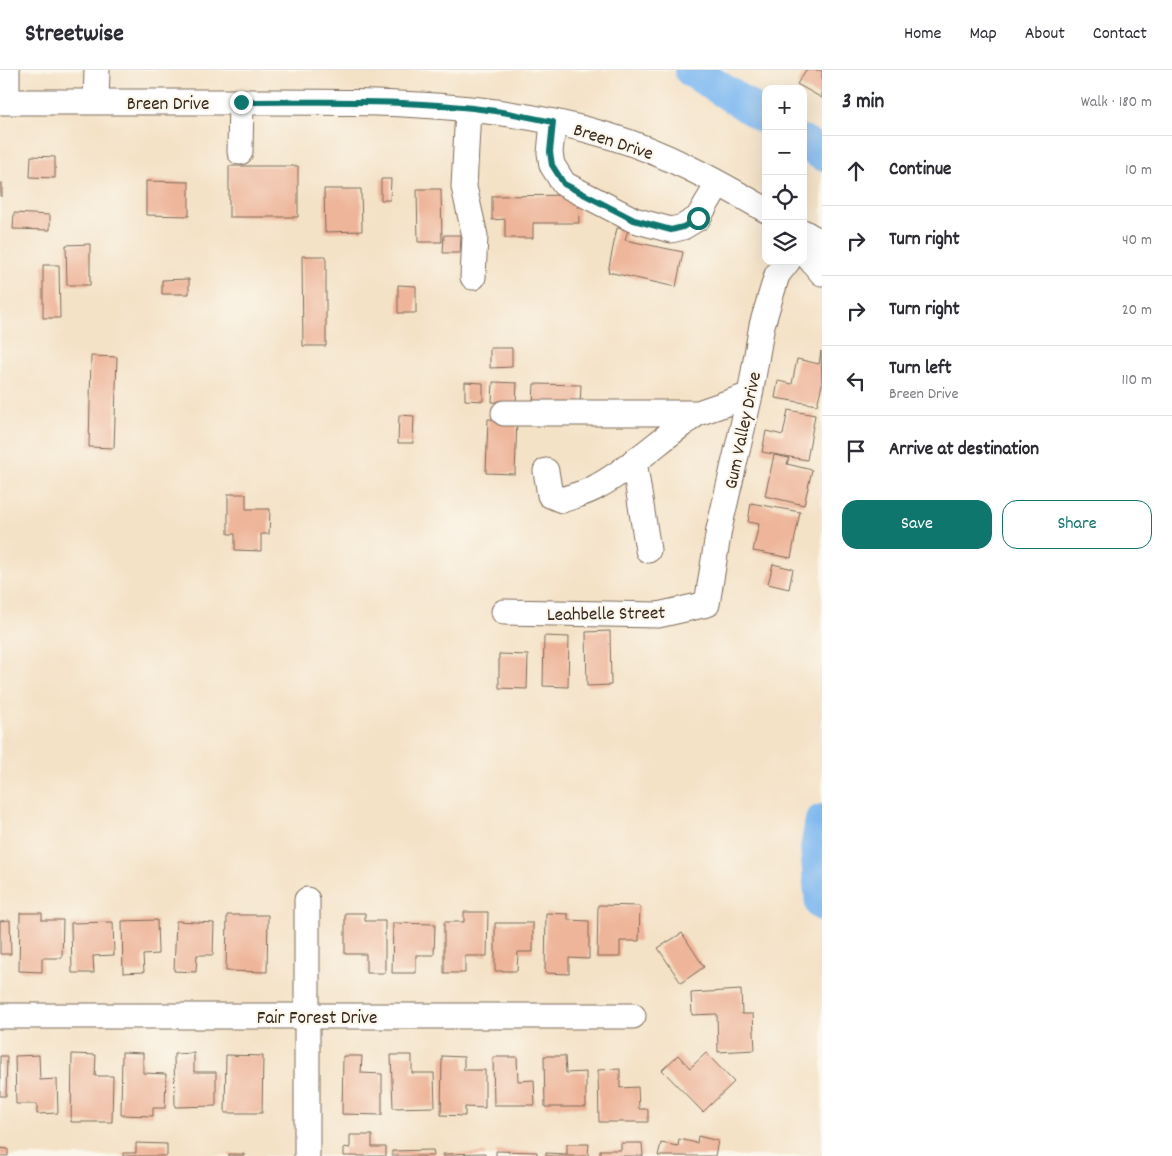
<!DOCTYPE html>
<meta charset="utf-8">
<style>
:root{--surface:#fff;--page:#f2f2f3;--text:#2b2b33;--muted:#7c7c81;--line:#e1e1e2;--accent:#0f766e}
body{margin:0;font-family:Dekko,sans-serif;background:var(--page);color:var(--text)}
.controls{position:absolute;right:15px;top:15px;display:grid;overflow:hidden;border-radius:10px;box-shadow:0 5px 20px #0002}
.controls button{width:45px;height:45px;display:grid;place-items:center;padding:0;border:0;border-bottom:1px solid var(--line);background:var(--surface);color:var(--text);font:25px sans-serif}
.stop{position:absolute;width:15px;height:15px;margin:-11px;border:4px solid #0f766e;border-radius:50%;background:#fff}
.stop.end{background:#0f766e;border-color:#fff;box-shadow:0 1px 5px #0008}
.list{margin:0;padding:0;list-style:none}
h2{display:flex;justify-content:space-between;align-items:center;height:65px;margin:0;padding:0 20px;font-size:21px}
h2 small{font-size:16px;font-weight:400;color:var(--muted)}
.list li{display:grid;grid-template-columns:32px 1fr auto;gap:15px;align-items:center;box-sizing:border-box;height:70px;padding:0 20px;border-top:1px solid var(--line)}
.list b{display:block;font-size:19px;white-space:nowrap}
.list p{margin:0;font-size:16px;white-space:nowrap;color:var(--muted)}
.list em{font-size:16px;font-style:normal;color:var(--muted)}
.actions{display:flex;gap:10px;padding:15px 20px}
.actions a{flex:1;padding:11px 0;border:1px solid var(--accent);border-radius:15px;text-align:center;font-size:18px;color:var(--accent)}
.actions .main{background:var(--accent);color:#fff}
.icon{flex:none;width:28px;height:28px;fill:none;stroke:currentColor;stroke-width:2;stroke-linecap:round;stroke-linejoin:round}
.map{position:relative;flex:none;width:822px;height:1086px;overflow:hidden}
header{display:flex;align-items:center;gap:30px;box-sizing:border-box;height:70px;padding:0 25px;background:var(--surface);border-bottom:1px solid var(--line)}
header strong{font-size:24px}
nav{display:flex;gap:28px;margin-inline-start:auto;font-size:18px}
main{display:flex}
aside{flex:1;background:var(--surface)}
.map>svg:first-child{display:block}
.lines{fill:none;stroke-linecap:round;stroke-linejoin:round}
.river{stroke:#80baf1;stroke-width:34}
.building{fill:#eeb59a}
.minor-casing{stroke:#7c6a59;stroke-width:27}
.minor{stroke:#fff;stroke-width:25}
.route{stroke:#0f766e;stroke-width:6}
.labels{text-anchor:middle;stroke-width:4.5;stroke-linejoin:round;paint-order:stroke}
.street-label{font-size:19px;fill:#3b2a1e;stroke:#fbf7ec}
</style>
<header>
<strong>Streetwise</strong>
<nav><a>Home</a><a>Map</a><a>About</a><a>Contact</a></nav>
</header>
<main>
<div class="map">
<svg width="822" height="1086" viewBox="0 0 822 1086">
<rect width="100%" height="100%" fill="#fbf7ec"/>
<filter id="ink" filterUnits="userSpaceOnUse"><feTurbulence type="fractalNoise" baseFrequency=".02" numOctaves="2"/><feDisplacementMap in="SourceGraphic" scale="10" xChannelSelector="R" yChannelSelector="G"/><feConvolveMatrix kernelMatrix="1 2 1 2 8 2 1 2 1" color-interpolation-filters="sRGB"/></filter>
<filter id="wash" filterUnits="userSpaceOnUse"><feTurbulence type="fractalNoise" baseFrequency=".0096" numOctaves="4" result="noise"/><feDisplacementMap in="SourceGraphic" scale="20" xChannelSelector="R" yChannelSelector="G"/><feGaussianBlur stdDeviation="1.12" result="paint"/><feColorMatrix in="noise" values="0 0 0 0 0 0 0 0 0 0 0 0 0 0 0 0 0 1.4 0 .05"/><feComposite in="paint" operator="in"/></filter>
<g filter="url(#wash)">
<rect width="100%" height="100%" fill="#f4e2c7"/>
<g class="lines">
<path class="river" d="M 691,0 L 766,48
M 803,72 L 822,84
M 822,751 L 817,779 L 822,834"/>
</g>
<g id="blocks">
<path class="building" d="M 806,0 L 822,0 L 822,28 L 797,14 Z
M 31,86 L 55,87 L 55,108 L 30,107 Z
M 229,96 L 298,96 L 298,147 L 229,147 Z
M 381,109 L 391,109 L 390,130 L 381,130 Z
M 146,111 L 189,112 L 189,146 L 146,145 Z
M 0,113 L 2,113 L 2,126 L 0,126 Z
M 324,119 L 361,119 L 362,161 L 325,162 Z
M 417,119 L 441,119 L 442,172 L 418,172 Z
M 578,125 L 579,153 L 533,153 L 533,168 L 505,168 L 505,149 L 492,150 L 492,126 Z
M 14,143 L 50,145 L 50,160 L 13,159 Z
M 617,158 L 628,160 L 625,170 L 683,182 L 676,217 L 608,202 Z
M 444,165 L 461,165 L 460,183 L 443,183 Z
M 90,174 L 90,215 L 67,215 L 66,175 Z
M 302,186 L 326,186 L 326,276 L 303,276 Z
M 43,195 L 59,195 L 60,248 L 43,248 Z
M 189,209 L 189,224 L 162,224 L 162,210 Z
M 398,215 L 416,216 L 416,243 L 398,243 Z
M 490,278 L 512,278 L 512,297 L 490,298 Z
M 821,281 L 822,315 L 817,335 L 775,328 L 778,311 L 792,314 L 797,289 L 819,294 Z
M 91,286 L 117,287 L 114,378 L 89,377 Z
M 465,312 L 483,313 L 483,331 L 465,330 Z
M 493,312 L 517,313 L 516,333 L 492,332 Z
M 534,314 L 581,315 L 580,336 L 533,334 Z
M 788,340 L 815,345 L 807,390 L 762,382 L 766,361 L 783,365 Z
M 399,345 L 414,346 L 413,373 L 398,373 Z
M 488,349 L 517,350 L 515,404 L 486,403 Z
M 774,385 L 789,388 L 787,394 L 812,400 L 804,435 L 765,426 Z
M 228,424 L 246,424 L 246,439 L 270,439 L 269,464 L 261,464 L 261,481 L 235,480 L 235,464 L 228,464 Z
M 751,433 L 800,442 L 791,488 L 753,481 L 759,454 L 748,452 Z
M 773,494 L 793,499 L 789,519 L 768,514 Z
M 610,561 L 611,615 L 587,616 L 586,562 Z
M 544,566 L 569,567 L 568,617 L 543,616 Z
M 499,584 L 528,585 L 527,619 L 499,618 Z
M 598,835 L 640,836 L 639,871 L 620,871 L 620,887 L 597,887 Z
M 464,842 L 488,842 L 487,886 L 465,886 L 465,903 L 444,903 L 444,852 L 464,852 Z
M 20,843 L 42,843 L 42,850 L 63,850 L 62,888 L 42,888 L 42,902 L 19,901 Z
M 345,843 L 365,843 L 365,851 L 385,851 L 385,903 L 366,903 L 366,884 L 345,884 Z
M 546,843 L 568,844 L 568,850 L 589,851 L 589,889 L 569,888 L 569,904 L 545,903 Z
M 227,845 L 268,845 L 267,902 L 226,901 Z
M 10,850 L 11,884 L 0,884 L 0,851 Z
M 157,850 L 158,884 L 143,885 L 144,902 L 123,903 L 122,851 Z
M 176,851 L 214,853 L 213,885 L 197,885 L 196,902 L 174,901 Z
M 113,852 L 114,885 L 93,886 L 94,903 L 72,903 L 71,853 Z
M 393,853 L 435,854 L 434,885 L 416,885 L 416,903 L 392,903 Z
M 495,853 L 533,853 L 533,882 L 518,882 L 517,901 L 495,901 Z
M 682,863 L 704,897 L 681,913 L 658,878 Z
M 741,920 L 742,944 L 753,944 L 755,980 L 718,982 L 717,944 L 692,945 L 691,923 Z
M 122,982 L 143,983 L 143,1003 L 166,1004 L 165,1038 L 153,1038 L 153,1046 L 121,1045 Z
M 194,983 L 194,1002 L 216,1002 L 216,1036 L 175,1037 L 174,984 Z
M 706,983 L 734,1012 L 703,1042 L 662,1000 L 678,985 L 690,998 Z
M 72,984 L 96,985 L 95,1006 L 113,1006 L 112,1052 L 71,1052 Z
M 39,985 L 40,1010 L 57,1009 L 58,1043 L 37,1044 L 37,1034 L 16,1034 L 15,986 Z
M 226,985 L 263,986 L 262,1043 L 225,1043 Z
M 391,985 L 412,985 L 412,1003 L 434,1003 L 435,1037 L 393,1038 Z
M 0,986 L 7,986 L 6,1026 L 0,1026 Z
M 343,986 L 362,986 L 361,1003 L 382,1004 L 382,1045 L 342,1044 Z
M 442,986 L 464,987 L 464,1000 L 485,1000 L 485,1038 L 465,1037 L 465,1046 L 441,1045 Z
M 544,986 L 565,986 L 566,1003 L 586,1002 L 586,1037 L 545,1037 Z
M 493,987 L 517,987 L 518,1011 L 534,1010 L 535,1035 L 494,1035 Z
M 620,999 L 620,1018 L 638,1017 L 639,1039 L 648,1039 L 648,1052 L 599,1052 L 598,1000 Z
M 350,1065 L 372,1065 L 372,1077 L 386,1077 L 386,1086 L 344,1086 L 344,1077 L 350,1078 Z
M 698,1066 L 718,1071 L 715,1086 L 658,1086 L 661,1073 L 678,1076 L 679,1069 L 697,1073 Z
M 136,1073 L 167,1074 L 167,1086 L 123,1086 L 123,1083 L 136,1083 Z
M 621,1073 L 642,1073 L 643,1086 L 600,1086 L 600,1080 L 621,1080 Z
M 567,1074 L 589,1074 L 588,1086 L 546,1086 L 546,1083 L 567,1084 Z
M 0,1078 L 8,1079 L 8,1086 L 0,1086 Z
M 433,1080 L 434,1086 L 392,1086 L 392,1081 Z
M 496,1081 L 537,1082 L 537,1086 L 496,1086 Z
M 485,1083 L 485,1086 L 443,1086 L 443,1084 Z
M 229,1084 L 244,1084 L 244,1086 L 229,1086 Z"/>
</g>
</g>
<g filter="url(#ink)">
<use href="#blocks" fill-opacity="0" stroke="#7c6a59" stroke-width="1"/>
<g class="lines">
<defs>
<path id="minor" d="M 7,0 L 7,32
M 0,32 C 86,32 171,32 257,32 C 375,32 495,31 609,66 C 664,82 716,111 766,140
M 96,32 L 97,0
M 468,39 L 464,117 L 475,166 L 473,207
M 553,52 L 550,83 L 552,95 L 564,114 L 634,150 L 671,160 L 683,157 L 698,148 L 718,114
M 240,82 L 241,32
M 803,162 L 822,173
M 803,181 L 822,203
M 504,343 L 698,343 L 750,325
M 634,391 L 648,480
M 546,401 L 550,425 L 562,430 C 573,426 587,423 598,416 C 634,396 664,366 698,343
M 504,542 L 658,545 L 707,534 L 719,459 L 750,325 L 762,255 L 777,205 L 788,191
M 307,830 L 307,1086
M 0,946 L 633,946"/>
</defs>
<use href="#minor" class="minor-casing"/>
<use href="#minor" class="minor"/>
</g>
</g>
<g class="lines" filter="url(#ink)">
<path class="route" d="M 241,32 C 326,32 412,29 496,41 C 515,44 534,48 553,52 L 550,82 L 552,95 L 564,114 L 634,150 L 671,160 L 683,157 L 698,148"/>
</g>
<g class="labels">
<g class="street-label">
<text x="168" y="39">Breen Drive</text>
<text transform="translate(614 70) rotate(18)" y="7">Breen Drive</text>
<text transform="translate(741 360) rotate(-78)" y="7">Gum Valley Drive</text>
<text transform="translate(606 542) rotate(-1)" y="7">Leahbelle Street</text>
<text x="317" y="953">Fair Forest Drive</text>
</g>
</g>
</svg>
<div class="controls">
<button>+</button>
<button>−</button>
<button><svg class="icon" aria-label="locate" viewBox="0 0 24 24"><circle cx="12" cy="12" r="6"/><path d="M12 2v4M12 18v4M2 12h4M18 12h4"/></svg></button>
<button><svg class="icon" aria-label="layers" viewBox="0 0 24 24"><path d="M12 4l9 5-9 5-9-5zM3 14l9 5 9-5"/></svg></button>
</div>
<div class="stop" style="left:698px;top:148px"></div>
<div class="stop end" style="left:241px;top:32px"></div>
</div>
<aside>
<h2>3 min<small>Walk · 180 m</small></h2>
<ul class="list">
<li><svg class="icon" aria-label="ahead" viewBox="0 0 24 24"><path d="M12 20V5M6 11l6-6 6 6"/></svg><div><b>Continue</b></div><em>10 m</em></li>
<li><svg class="icon" aria-label="right" viewBox="0 0 24 24"><path d="M7 20v-9h11M14 6l5 5-5 5"/></svg><div><b>Turn right</b></div><em>40 m</em></li>
<li><svg class="icon" aria-label="right" viewBox="0 0 24 24"><path d="M7 20v-9h11M14 6l5 5-5 5"/></svg><div><b>Turn right</b></div><em>20 m</em></li>
<li><svg class="icon" aria-label="left" viewBox="0 0 24 24"><path d="M17 20v-9H6M10 6l-5 5 5 5"/></svg><div><b>Turn left</b><p>Breen Drive</p></div><em>110 m</em></li>
<li><svg class="icon" aria-label="arrive" viewBox="0 0 24 24"><path d="M6 21V4h12l-3 4 3 4H6"/></svg><div><b>Arrive at destination</b></div></li>
</ul>
<div class="actions"><a class="main">Save</a><a>Share</a></div>
</aside>
</main>
